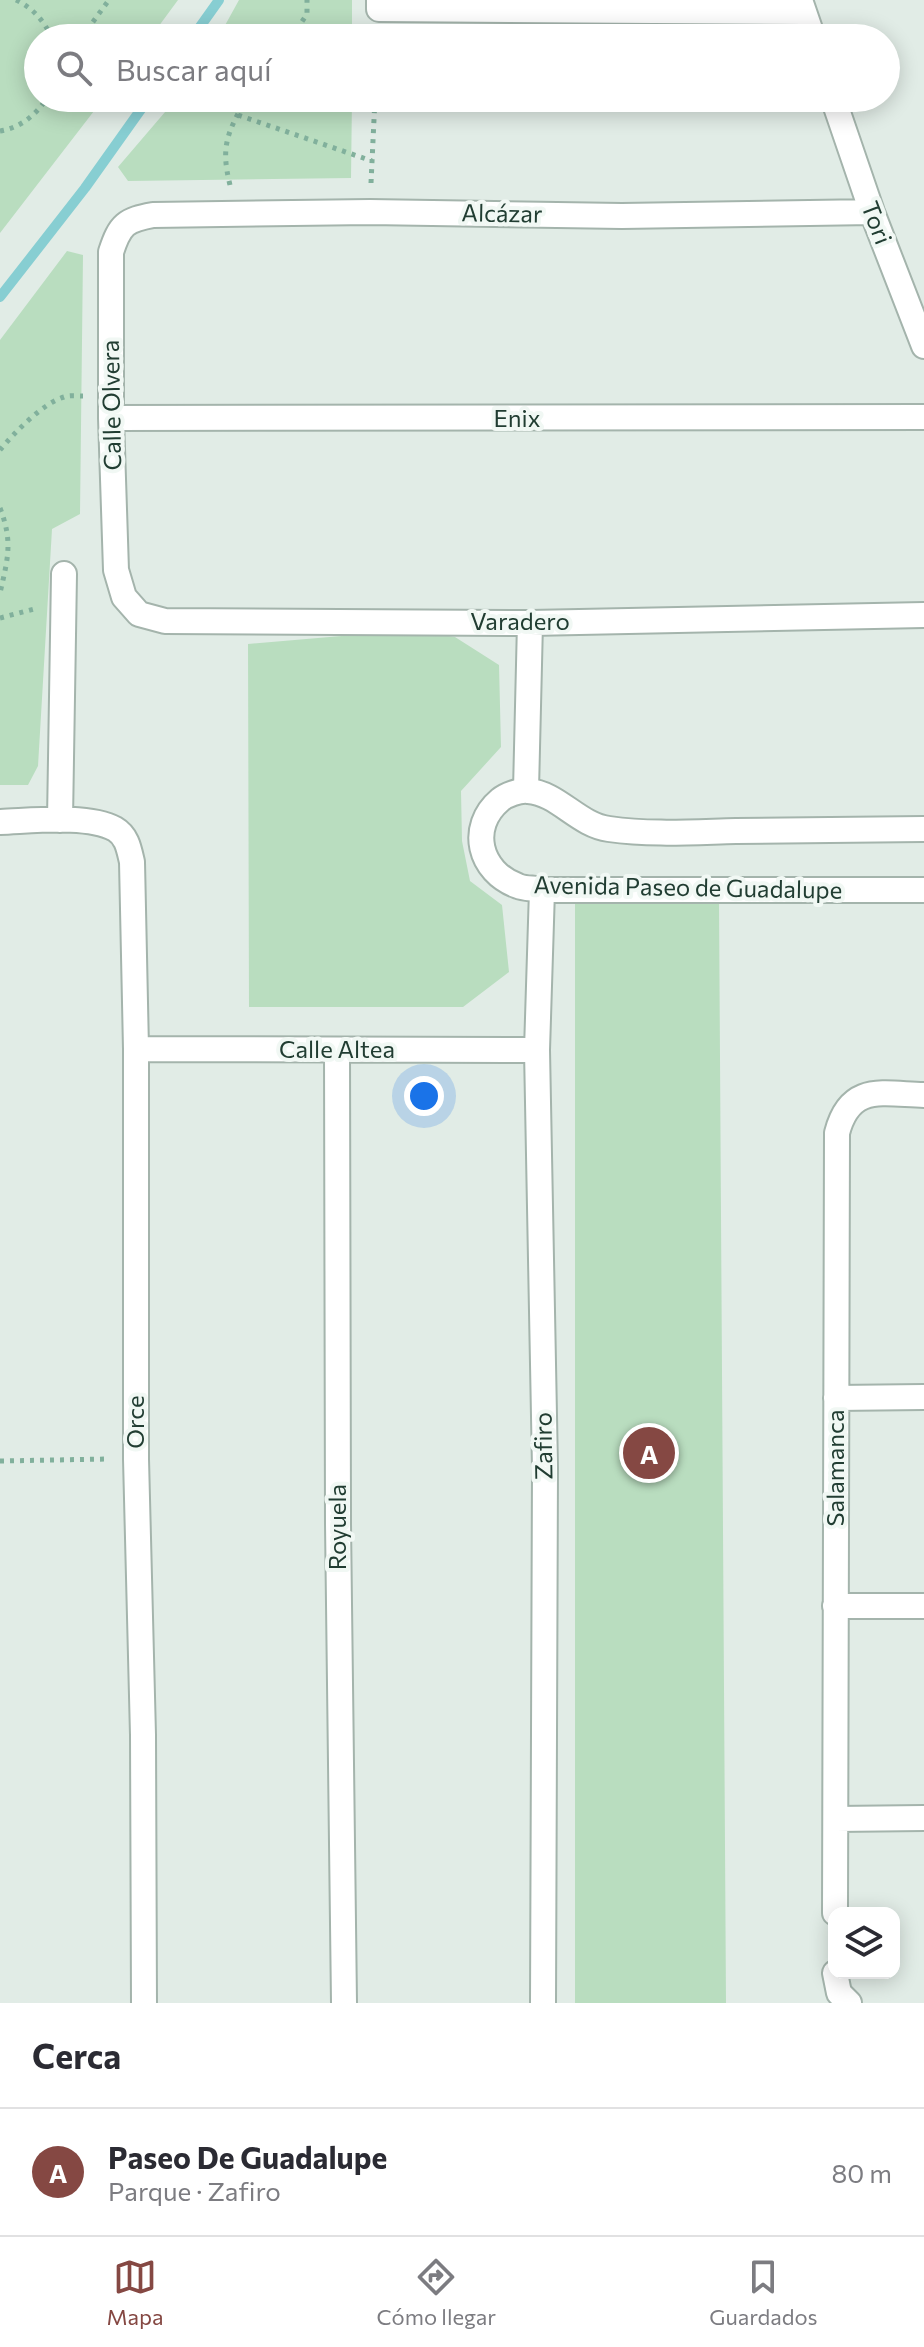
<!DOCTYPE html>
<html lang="es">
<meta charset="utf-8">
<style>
:root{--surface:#fff;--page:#f7f7f7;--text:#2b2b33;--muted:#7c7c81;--line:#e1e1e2;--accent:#854843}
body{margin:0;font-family:Commissioner,sans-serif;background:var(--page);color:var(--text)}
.controls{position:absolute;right:24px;bottom:24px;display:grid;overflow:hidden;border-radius:16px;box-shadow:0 4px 20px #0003}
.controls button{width:72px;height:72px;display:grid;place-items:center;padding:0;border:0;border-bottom:2px solid var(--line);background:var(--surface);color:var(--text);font:40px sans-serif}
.you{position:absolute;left:424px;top:1096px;width:28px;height:28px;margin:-20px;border:6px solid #fff;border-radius:50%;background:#1a73e8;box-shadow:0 0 0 12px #1a73e833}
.badge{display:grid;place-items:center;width:52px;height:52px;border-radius:50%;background:var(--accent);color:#fff;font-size:26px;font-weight:700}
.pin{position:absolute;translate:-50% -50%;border:4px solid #fff;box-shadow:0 2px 8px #0006}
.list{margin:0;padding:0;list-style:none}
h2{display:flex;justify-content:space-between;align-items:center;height:104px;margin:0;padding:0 32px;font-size:34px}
h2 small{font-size:26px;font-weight:400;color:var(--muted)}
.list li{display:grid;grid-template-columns:52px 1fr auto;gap:24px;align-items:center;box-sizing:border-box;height:128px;padding:0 32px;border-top:2px solid var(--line)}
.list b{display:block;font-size:30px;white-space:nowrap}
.list p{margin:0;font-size:26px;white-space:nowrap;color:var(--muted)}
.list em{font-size:26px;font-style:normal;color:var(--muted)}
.icon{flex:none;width:44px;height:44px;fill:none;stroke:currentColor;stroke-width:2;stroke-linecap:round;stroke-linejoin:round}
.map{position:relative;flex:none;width:924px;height:2003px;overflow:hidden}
.search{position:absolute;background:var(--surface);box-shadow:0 4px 20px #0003;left:24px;right:24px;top:24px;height:88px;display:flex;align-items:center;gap:20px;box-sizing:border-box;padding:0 28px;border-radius:44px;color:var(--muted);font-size:30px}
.sheet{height:232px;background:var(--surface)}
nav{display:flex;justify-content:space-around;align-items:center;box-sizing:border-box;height:112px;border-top:2px solid var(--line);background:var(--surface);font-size:22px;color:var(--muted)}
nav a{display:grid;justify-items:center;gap:4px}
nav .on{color:var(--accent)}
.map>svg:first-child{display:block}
.green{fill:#b9ddbf}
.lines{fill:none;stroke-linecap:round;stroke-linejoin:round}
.stream{stroke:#87ced2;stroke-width:10}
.street-casing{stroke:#a4b4ac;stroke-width:28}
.path{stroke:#81b09c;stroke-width:5;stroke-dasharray:4 6;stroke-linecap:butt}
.street{stroke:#fff;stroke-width:24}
.labels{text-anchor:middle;stroke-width:8;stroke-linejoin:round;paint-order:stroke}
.street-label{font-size:24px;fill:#213d32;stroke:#f1f8f4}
</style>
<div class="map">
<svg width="924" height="2003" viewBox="0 0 924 2003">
<rect width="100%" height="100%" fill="#e1ece6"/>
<path class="green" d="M 0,0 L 178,0 L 150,38 L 38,38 L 38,98 L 104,98 L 0,233 Z
M 239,0 L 352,0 L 352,38 L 218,38 Z
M 177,98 L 352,98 L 351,178 L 128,181 L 118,167 Z
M 67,251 L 83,255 L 80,514 L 52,529 L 38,766 L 28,785 L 0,785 L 0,340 Z
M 411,630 L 455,637 L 499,665 L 501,747 L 461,791 L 462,841 L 470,881 L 502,905 L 509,972 L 463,1007 L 249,1007 L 248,644 Z
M 719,900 L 726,2003 L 575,2003 L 575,902 Z"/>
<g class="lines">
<path class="stream" d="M 192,38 L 219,0
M 0,297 L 85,188 L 149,98"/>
<defs>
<path id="street" d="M 379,0 L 379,9 L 804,12
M 800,0 L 813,38
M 833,98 L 872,212 L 924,346
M 872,212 L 622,216 L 370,212 L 153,215 C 126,220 120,224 111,252 L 111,418 L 116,570 L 124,597 L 139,614 L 165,621 L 530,623 L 924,615
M 111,418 L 924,417
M 526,790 L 530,623
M 60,820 L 64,574
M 0,822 C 31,821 88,814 115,829 C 127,836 129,849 132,862 L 136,1049 L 136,1459 L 143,1735 L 144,2003
M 924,829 C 861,830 799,830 736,831 C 694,832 651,835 609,829 C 578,825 558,793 528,791 C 519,790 506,795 500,800 C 468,827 479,872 518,886 C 525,889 534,888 542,890 L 924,890
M 542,890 L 537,1050 L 545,1468 L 543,2003
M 136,1049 L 537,1050
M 337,1050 L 338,1524 L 344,2003
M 836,1398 L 924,1397
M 835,1606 L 924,1606
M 836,1819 L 924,1818
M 835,1913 L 837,1133 C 850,1083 882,1094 924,1095
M 835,1973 L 839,1993 L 849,2003"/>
</defs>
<use href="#street" class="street-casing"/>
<path class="path" d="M 16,0 C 33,8 44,21 52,38
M 81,38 L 109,0
M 291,38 L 307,14 L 307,0
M 249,98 C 262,108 274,108 286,98
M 238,115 L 372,161
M 0,131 C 20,128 36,115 47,98
M 371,183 L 375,98
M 230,185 C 220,145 228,133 246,98
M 0,450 C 14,433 43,403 64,397 C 69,395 77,396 83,396
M 0,508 C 13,542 8,558 0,593
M 0,618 L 38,608
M 0,1461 L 107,1459"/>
<use href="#street" class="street"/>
</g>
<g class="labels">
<g class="street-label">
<text transform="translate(502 214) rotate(1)" y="8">Alcázar</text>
<text transform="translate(876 223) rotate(69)" y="8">Tori</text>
<text transform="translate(112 405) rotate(-91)" y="8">Calle Olvera</text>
<text x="517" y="427">Enix</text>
<text x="520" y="630">Varadero</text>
<text transform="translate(688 888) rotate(1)" y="8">Avenida Paseo de Guadalupe</text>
<text x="337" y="1058">Calle Altea</text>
<text transform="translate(136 1422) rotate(-90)" y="8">Orce</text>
<text transform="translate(544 1446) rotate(-91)" y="8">Zafiro</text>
<text transform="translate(836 1468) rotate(-90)" y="8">Salamanca</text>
<text transform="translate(338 1527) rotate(-90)" y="8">Royuela</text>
</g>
</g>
</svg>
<div class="controls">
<button><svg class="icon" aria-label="layers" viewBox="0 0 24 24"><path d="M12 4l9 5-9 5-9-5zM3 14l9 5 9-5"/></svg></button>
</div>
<div class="you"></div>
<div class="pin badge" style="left:649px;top:1453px">A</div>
<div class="search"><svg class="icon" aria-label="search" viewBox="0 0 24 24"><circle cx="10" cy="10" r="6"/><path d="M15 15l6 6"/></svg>Buscar aquí</div>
</div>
<section class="sheet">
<h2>Cerca<small></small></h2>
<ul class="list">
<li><span class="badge">A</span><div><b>Paseo De Guadalupe</b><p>Parque · Zafiro</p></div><em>80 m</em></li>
</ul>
</section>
<nav>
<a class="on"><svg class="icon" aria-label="map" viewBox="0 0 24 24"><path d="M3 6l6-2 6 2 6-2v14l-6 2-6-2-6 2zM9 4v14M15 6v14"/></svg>Mapa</a>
<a><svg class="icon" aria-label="directions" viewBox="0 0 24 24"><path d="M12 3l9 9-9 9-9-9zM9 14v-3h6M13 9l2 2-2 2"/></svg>Cómo llegar</a>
<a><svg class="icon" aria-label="saved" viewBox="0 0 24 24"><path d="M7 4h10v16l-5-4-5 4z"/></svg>Guardados</a>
</nav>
